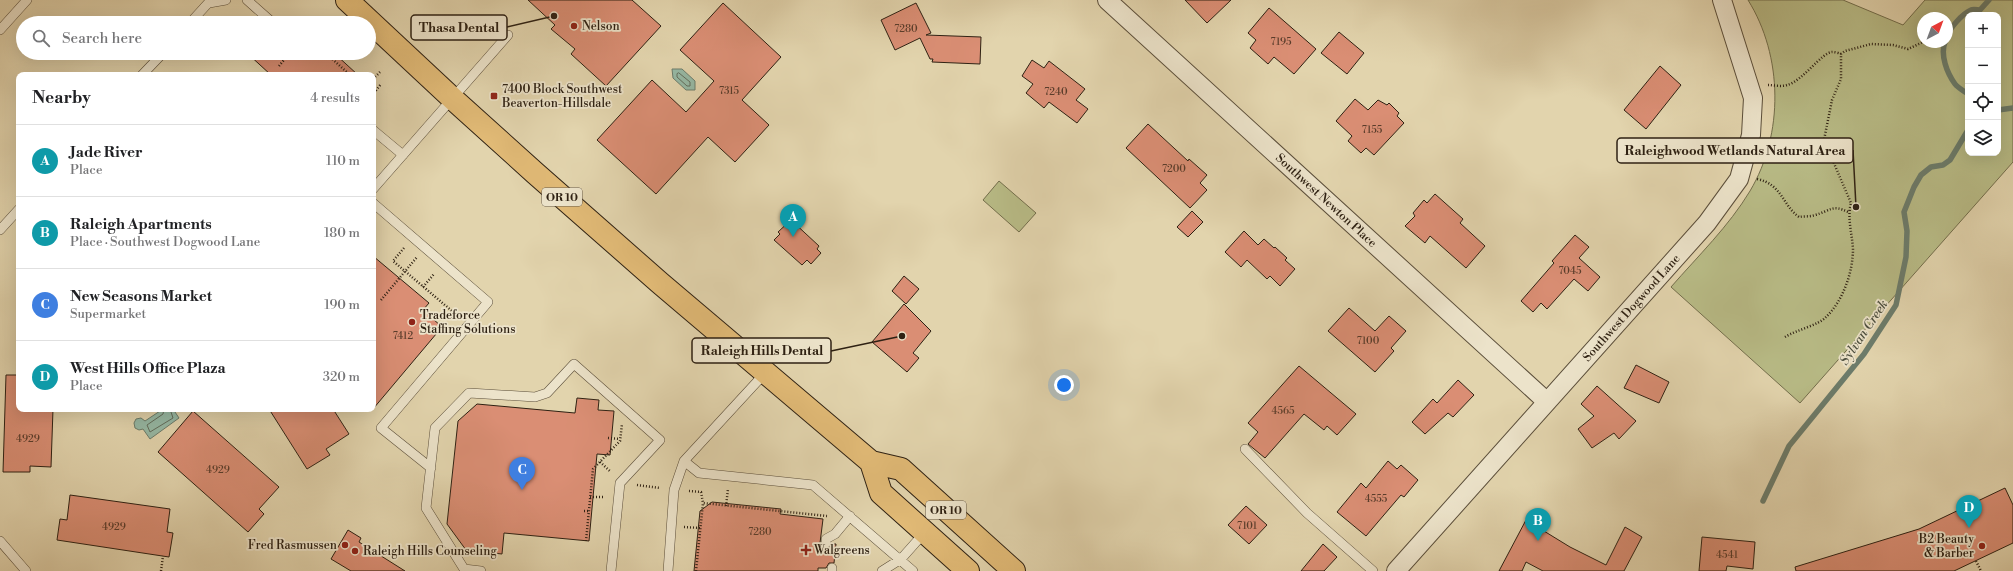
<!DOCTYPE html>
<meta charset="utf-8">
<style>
:root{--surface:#fff;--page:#f6f6f6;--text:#202124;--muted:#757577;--line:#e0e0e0;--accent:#111827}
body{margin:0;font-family:"Libre Bodoni",serif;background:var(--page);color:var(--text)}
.controls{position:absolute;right:12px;top:12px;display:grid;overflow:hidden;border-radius:8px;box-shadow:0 4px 16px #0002}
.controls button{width:36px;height:36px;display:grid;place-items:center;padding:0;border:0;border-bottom:1px solid var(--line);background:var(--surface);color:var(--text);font:20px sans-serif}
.compass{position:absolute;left:1917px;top:12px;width:36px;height:36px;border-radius:50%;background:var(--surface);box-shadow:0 4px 16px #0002;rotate:41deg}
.you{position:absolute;left:1064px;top:385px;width:14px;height:14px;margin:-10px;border:3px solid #fff;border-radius:50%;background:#1a73e8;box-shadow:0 0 0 6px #1a73e833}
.badge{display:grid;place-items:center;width:26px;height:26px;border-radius:50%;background:var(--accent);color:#fff;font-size:13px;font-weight:700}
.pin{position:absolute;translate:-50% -33px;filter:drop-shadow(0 1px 2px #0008)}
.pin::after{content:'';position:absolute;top:21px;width:14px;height:12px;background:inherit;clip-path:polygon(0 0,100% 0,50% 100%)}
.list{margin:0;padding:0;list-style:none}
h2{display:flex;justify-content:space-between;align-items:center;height:52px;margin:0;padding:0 16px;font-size:17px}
h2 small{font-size:13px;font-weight:400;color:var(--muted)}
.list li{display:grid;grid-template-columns:26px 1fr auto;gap:12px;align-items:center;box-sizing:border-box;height:72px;padding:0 16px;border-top:1px solid var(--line)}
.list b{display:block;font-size:15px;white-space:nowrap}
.list p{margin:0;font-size:13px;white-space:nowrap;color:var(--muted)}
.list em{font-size:13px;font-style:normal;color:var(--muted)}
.icon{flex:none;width:22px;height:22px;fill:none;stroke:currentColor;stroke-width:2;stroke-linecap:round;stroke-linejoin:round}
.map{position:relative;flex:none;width:2013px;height:571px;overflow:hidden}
.search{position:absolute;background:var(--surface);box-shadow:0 4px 16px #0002;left:16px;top:16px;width:360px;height:44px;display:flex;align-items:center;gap:10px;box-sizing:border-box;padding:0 14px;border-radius:22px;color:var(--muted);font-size:15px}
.panel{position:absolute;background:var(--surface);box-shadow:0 4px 16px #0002;left:16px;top:72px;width:360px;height:340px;border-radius:8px}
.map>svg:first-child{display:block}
.green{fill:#b8bb86;stroke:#736e4c;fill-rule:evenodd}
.water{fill:#96b9a5;stroke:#6c7c6b}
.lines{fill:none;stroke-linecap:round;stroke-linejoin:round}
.shore{stroke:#626d5c;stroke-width:1}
.stream{stroke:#6c7c6b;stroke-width:5.5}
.building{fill:#da8e74;stroke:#2e2113}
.lane-casing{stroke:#5b4e3a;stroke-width:10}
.street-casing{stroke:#5b4e3a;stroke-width:20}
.primary-casing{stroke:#2e2113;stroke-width:24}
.path{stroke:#2e2113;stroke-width:2.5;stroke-dasharray:1 2;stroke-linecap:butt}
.lane{stroke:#ece3ca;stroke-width:9}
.street{stroke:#ece3ca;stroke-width:18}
.primary{stroke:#e1ba76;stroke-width:22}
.poi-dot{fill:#8f2418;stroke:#ece3ca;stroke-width:1.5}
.labels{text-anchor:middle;stroke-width:3.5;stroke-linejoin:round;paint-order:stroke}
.number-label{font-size:10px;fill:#593c2b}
.shield{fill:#ece3ca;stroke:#675b4a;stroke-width:1}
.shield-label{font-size:11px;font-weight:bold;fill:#2e2113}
.poi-label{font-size:12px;fill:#2e2113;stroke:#ece3ca;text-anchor:start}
.street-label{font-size:12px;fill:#2e2113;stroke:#ece3ca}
.water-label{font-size:13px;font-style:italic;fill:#4d4f3f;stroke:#ece3ca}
.leader{fill:none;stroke:#2e2113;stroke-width:1.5}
.callout-dot{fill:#2e2113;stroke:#ece3ca;stroke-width:1.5}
.callout{fill:#ece3ca;stroke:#2e2113;stroke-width:1.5}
.callout-label{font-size:13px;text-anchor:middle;font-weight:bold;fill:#2e2113}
</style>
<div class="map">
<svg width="2013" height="571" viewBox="0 0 2013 571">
<rect width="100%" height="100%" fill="#e2d4ad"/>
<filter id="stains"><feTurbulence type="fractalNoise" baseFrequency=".005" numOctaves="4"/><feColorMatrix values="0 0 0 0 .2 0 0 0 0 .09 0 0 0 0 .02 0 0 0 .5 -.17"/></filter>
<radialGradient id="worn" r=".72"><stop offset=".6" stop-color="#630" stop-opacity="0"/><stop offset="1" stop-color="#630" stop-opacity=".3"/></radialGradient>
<path class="green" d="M 1748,0 L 1843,0 L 1903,25 L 1925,0 L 2013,0 L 2013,162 L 1800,403 L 1671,287 C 1698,256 1729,226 1750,191 C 1784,134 1783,56 1748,0 ZM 1968,15 L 1998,15 L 1998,153 L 1968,153 ZM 1923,18 L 1947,18 L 1947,42 L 1923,42 Z
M 999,181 L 1036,213 L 1019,232 L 983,200 Z"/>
<path class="water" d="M 672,69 L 682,69 L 695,81 L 695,90 L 686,90 L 673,78 Z
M 163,409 L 173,409 L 179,418 L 150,439 L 143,429 L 139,430 L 135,428 L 134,423 L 136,419 L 141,418 L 145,421 Z"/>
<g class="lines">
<path class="shore" d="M 679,73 L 690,82 L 690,86 L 687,86 L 677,77 L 677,74 Z
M 164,409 L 163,414 L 147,425 L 150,432 L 173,418 L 170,409"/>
<path class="stream" d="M 1947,36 C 1950,28 1962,14 1971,10 C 1973,9 1978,10 1980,10 L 1989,0
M 1945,42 C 1940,55 1947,73 1955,84 C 1958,88 1964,91 1968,94
M 1998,110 L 2013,108
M 1763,501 L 1789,446 L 1864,354 L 1896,305 L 1906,257 L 1907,231 L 1904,212 L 1914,187 L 1921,175 L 1931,167 L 1943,165 L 1950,160 L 1968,130"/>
</g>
<path class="building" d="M 528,0 L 632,0 L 661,26 L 606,86 L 571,54 L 575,49 L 551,29 L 555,25 Z
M 1185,0 L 1231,0 L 1207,23 Z
M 723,3 L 781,57 L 742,100 L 769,125 L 735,162 L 708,137 L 656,194 L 597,140 L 652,80 L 686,112 L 714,81 L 680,50 Z
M 916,3 L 931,33 L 926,35 L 981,37 L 980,64 L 932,62 L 933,59 L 930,59 L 920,38 L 895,50 L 881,20 Z
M 1269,8 L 1316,49 L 1294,74 L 1274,57 L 1268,64 L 1250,48 L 1256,40 L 1248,33 Z
M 1339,32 L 1364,53 L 1347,74 L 1321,53 Z
M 247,53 L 334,53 L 358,75 L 271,75 Z
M 1032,60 L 1044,68 L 1049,61 L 1085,89 L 1076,100 L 1088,109 L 1077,123 L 1049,102 L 1044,108 L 1026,93 L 1033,84 L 1022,76 Z
M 1660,66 L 1681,85 L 1646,129 L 1624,110 Z
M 1355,99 L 1368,110 L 1378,100 L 1387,105 L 1389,103 L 1399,113 L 1397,116 L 1404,123 L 1374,155 L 1366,148 L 1361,153 L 1348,141 L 1352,136 L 1336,121 Z
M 1148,124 L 1188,161 L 1189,159 L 1207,175 L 1200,183 L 1207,190 L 1190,208 L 1126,148 Z
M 1435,194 L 1463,219 L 1460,223 L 1485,246 L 1466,268 L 1430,236 L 1425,243 L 1405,226 L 1415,216 L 1413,213 L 1424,200 L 1427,203 Z
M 1192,211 L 1203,222 L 1188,237 L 1177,227 Z
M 791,220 L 819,246 L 817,249 L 821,253 L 811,264 L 807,260 L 802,265 L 774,240 L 780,234 L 778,232 Z
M 1244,231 L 1258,245 L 1264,239 L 1274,248 L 1275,247 L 1287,258 L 1285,260 L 1295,269 L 1280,286 L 1270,276 L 1267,279 L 1247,260 L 1241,267 L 1225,252 Z
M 1575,235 L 1589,247 L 1579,258 L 1600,277 L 1588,291 L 1574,279 L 1547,309 L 1541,303 L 1533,312 L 1521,301 L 1554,263 L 1552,261 Z
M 373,256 L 429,303 L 423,310 L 442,327 L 373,409 Z
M 904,276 L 919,289 L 906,304 L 892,291 Z
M 904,304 L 931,331 L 913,353 L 919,358 L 907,372 L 872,342 Z
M 1349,308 L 1375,331 L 1389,316 L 1406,331 L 1391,348 L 1394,351 L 1375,372 L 1328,331 Z
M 1636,365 L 1669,382 L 1659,403 L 1624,388 Z
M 1299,366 L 1356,414 L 1337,435 L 1327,426 L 1324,430 L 1304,414 L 1265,458 L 1248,444 L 1258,432 L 1248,423 Z
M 6,375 L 19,375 L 19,409 L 53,409 L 51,467 L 30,466 L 30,472 L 3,472 Z
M 1458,380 L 1474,395 L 1453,417 L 1448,413 L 1425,434 L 1412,422 L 1433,399 L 1437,403 Z
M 1597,386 L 1636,421 L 1619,439 L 1614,433 L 1592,448 L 1578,429 L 1594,416 L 1581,404 Z
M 577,398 L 599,400 L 598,410 L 614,411 L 610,455 L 597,454 L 589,541 L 504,533 L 502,554 L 466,550 L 447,524 L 458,421 L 477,404 L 575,413 Z
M 269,409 L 333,409 L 349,434 L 326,449 L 330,455 L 307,469 Z
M 193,411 L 279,487 L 259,509 L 264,514 L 248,532 L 158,452 Z
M 1388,461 L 1397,469 L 1401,465 L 1418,480 L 1404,497 L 1401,495 L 1366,536 L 1337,512 L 1361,483 L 1366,488 Z
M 2005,488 L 2013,505 L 2013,543 L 1954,571 L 1796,571 L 1795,567 L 1919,529 Z
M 70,495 L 170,509 L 167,532 L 173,533 L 169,557 L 57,540 L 60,519 L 67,520 Z
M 712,502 L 781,509 L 780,514 L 823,519 L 820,543 L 826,549 L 829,548 L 832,544 L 836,544 L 834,563 L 829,563 L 826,568 L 818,568 L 818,571 L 694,571 L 700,511 Z
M 1246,506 L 1267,525 L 1249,544 L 1228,525 Z
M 1526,520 L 1570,547 L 1606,565 L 1625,527 L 1642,537 L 1624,571 L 1543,571 L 1526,562 L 1522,571 L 1499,571 Z
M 348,530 L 361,538 L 359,542 L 405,571 L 351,571 L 331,559 Z
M 1702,537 L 1755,542 L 1753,569 L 1727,566 L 1726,571 L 1699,571 Z
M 1323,544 L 1337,557 L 1324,571 L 1301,571 Z"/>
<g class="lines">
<defs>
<path id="lane" d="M 247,0 L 273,23
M 209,3 L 226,0
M 190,23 L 211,0
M 0,30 L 27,0
M 142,75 L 163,53
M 373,130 L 403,155
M 373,189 L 508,35
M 373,203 L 488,302 L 381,428 L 431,468
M 0,230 L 19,209
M 1245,449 L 1307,513 L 1373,571
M 684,461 L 699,473 L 813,485 L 913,571
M 0,541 L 26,571
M 826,543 L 826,539 L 835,534 L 850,516
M 481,571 L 464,569 L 426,508 L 435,428 L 469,393 L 535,397 L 547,393 L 574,364 L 660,440 L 620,483 L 611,571
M 668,571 L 674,490 L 684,461 L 766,372
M 832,571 L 832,568
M 882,571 L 901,559 L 925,532"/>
<g id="street">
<path id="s1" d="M 1107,0 L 1546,401"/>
<path id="s2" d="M 1396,571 L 1707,223 L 1739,179 L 1751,135 L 1753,98 L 1722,0"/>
</g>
<path id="primary" d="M 347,0 L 453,99 L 535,173 L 660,283 L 871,462 L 901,469 L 1014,571
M 871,462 L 881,493 L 968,571"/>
</defs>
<use href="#lane" class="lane-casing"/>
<use href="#street" class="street-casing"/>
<use href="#primary" class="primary-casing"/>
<path class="path" d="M 328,55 L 350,75
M 279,66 L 288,55 L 286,53
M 373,79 L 380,72
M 1768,85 C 1774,85 1781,87 1787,85 C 1803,81 1821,53 1832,52 C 1835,52 1839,53 1841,54
M 374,93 L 381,84
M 1757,179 C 1782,184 1783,206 1799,217 C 1804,216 1810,217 1815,215 C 1830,211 1832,204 1848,212
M 404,248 L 393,261 L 459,317
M 423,287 L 434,274
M 381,300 L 417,257
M 1785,337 C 1796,330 1819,325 1826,317 C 1843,301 1853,272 1853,249 C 1852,233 1847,218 1851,203 L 1824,140 L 1832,100 L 1841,79 L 1841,54 L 1845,51 L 1871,44 L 1893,45 L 1908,49 L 1923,42
M 608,438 L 620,439
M 600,462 L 611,472
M 637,485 L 660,488
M 689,491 L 701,492 L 703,503 L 827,516
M 590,497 L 604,497
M 726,506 L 728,489
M 584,511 L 588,511
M 684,527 L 700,528
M 586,541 L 593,469 L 620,441 L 622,424
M 1976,561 L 1981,571
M 161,571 L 163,556
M 696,571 L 703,503"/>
<use href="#lane" class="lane"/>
<use href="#street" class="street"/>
<use href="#primary" class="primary"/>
</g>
<g class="poi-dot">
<circle cx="574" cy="26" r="4"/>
<rect x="490" y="92" width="8" height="8" rx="2"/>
<circle cx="412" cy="322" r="4"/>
<circle cx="345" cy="545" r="4"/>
<circle cx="1982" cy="546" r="4"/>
<path d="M804 544h4v4h4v4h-4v4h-4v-4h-4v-4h4z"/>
<circle cx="355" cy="551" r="4"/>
</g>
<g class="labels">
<g class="number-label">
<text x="906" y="32">7280</text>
<text x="1281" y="45">7195</text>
<text x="729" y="94">7315</text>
<text x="1056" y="95">7240</text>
<text x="1372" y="133">7155</text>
<text x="1174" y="172">7200</text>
<text x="1570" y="274">7045</text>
<text x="403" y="339">7412</text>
<text x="1368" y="344">7100</text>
<text x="1283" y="414">4565</text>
<text x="28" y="442">4929</text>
<text x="218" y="473">4929</text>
<text x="1376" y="502">4555</text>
<text x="1247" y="529">7101</text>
<text x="114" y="530">4929</text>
<text x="760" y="535">7280</text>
<text x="1727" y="558">4541</text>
</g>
<g class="shield">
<rect x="542" y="188" width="40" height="18" rx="3"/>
<rect x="926" y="501" width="40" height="18" rx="3"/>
</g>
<g class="shield-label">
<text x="562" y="201">OR 10</text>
<text x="946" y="514">OR 10</text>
</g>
<g class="poi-label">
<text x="582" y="30">Nelson</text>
<text x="502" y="93">7400 Block Southwest<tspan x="502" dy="14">Beaverton-Hillsdale</tspan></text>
<text x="420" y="319">Tradeforce<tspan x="420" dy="14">Staffing Solutions</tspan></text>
<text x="1974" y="543" text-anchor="end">B2 Beauty<tspan x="1974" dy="14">&amp; Barber</tspan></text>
<text x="337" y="549" text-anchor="end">Fred Rasmussen</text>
<text x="814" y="554">Walgreens</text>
<text x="363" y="555">Raleigh Hills Counseling</text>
</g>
<g class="street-label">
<text dy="4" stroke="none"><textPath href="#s1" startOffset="297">Southwest Newton Place</textPath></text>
<text dy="4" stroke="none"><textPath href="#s2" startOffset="353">Southwest Dogwood Lane</textPath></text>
</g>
<g class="water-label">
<text transform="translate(1863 332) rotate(-56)" y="5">Sylvan Creek</text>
</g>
</g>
<path class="leader" d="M554 16L507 27M1856 207L1853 150M902 336L831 351"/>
<g class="callout-dot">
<circle cx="554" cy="16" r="4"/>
<circle cx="1856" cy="207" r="4"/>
<circle cx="902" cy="336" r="4"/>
</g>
<g class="callout">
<rect x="411" y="15" width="96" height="25" rx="4"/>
<rect x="1617" y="138" width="236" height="25" rx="4"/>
<rect x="692" y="338" width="139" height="25" rx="4"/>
</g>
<g class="callout-label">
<text x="459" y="32">Thasa Dental</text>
<text x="1735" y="155">Raleighwood Wetlands Natural Area</text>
<text x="762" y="355">Raleigh Hills Dental</text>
</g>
<rect width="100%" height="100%" filter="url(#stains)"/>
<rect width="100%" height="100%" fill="url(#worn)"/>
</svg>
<div class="controls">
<button>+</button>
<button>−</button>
<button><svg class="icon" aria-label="locate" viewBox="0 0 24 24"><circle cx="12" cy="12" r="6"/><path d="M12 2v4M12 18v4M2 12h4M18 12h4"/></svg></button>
<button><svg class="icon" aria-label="layers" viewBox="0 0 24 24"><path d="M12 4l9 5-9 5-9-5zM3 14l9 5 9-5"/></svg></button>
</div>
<svg class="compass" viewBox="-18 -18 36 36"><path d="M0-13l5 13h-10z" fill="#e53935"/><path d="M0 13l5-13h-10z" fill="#757577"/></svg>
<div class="you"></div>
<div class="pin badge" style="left:793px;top:237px;background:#0f9aa8">A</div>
<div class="pin badge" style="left:1538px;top:541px;background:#0f9aa8">B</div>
<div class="pin badge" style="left:522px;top:490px;background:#3f7fe0">C</div>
<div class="pin badge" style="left:1969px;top:528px;background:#0f9aa8">D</div>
<div class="search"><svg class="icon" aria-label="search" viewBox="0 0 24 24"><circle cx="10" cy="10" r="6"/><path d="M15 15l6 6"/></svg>Search here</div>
<section class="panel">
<h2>Nearby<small>4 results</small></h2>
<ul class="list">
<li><span class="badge" style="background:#0f9aa8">A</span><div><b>Jade River</b><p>Place</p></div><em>110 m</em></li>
<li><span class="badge" style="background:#0f9aa8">B</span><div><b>Raleigh Apartments</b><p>Place · Southwest Dogwood Lane</p></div><em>180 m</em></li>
<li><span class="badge" style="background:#3f7fe0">C</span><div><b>New Seasons Market</b><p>Supermarket</p></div><em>190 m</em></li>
<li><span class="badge" style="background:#0f9aa8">D</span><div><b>West Hills Office Plaza</b><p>Place</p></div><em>320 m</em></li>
</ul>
</section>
</div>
